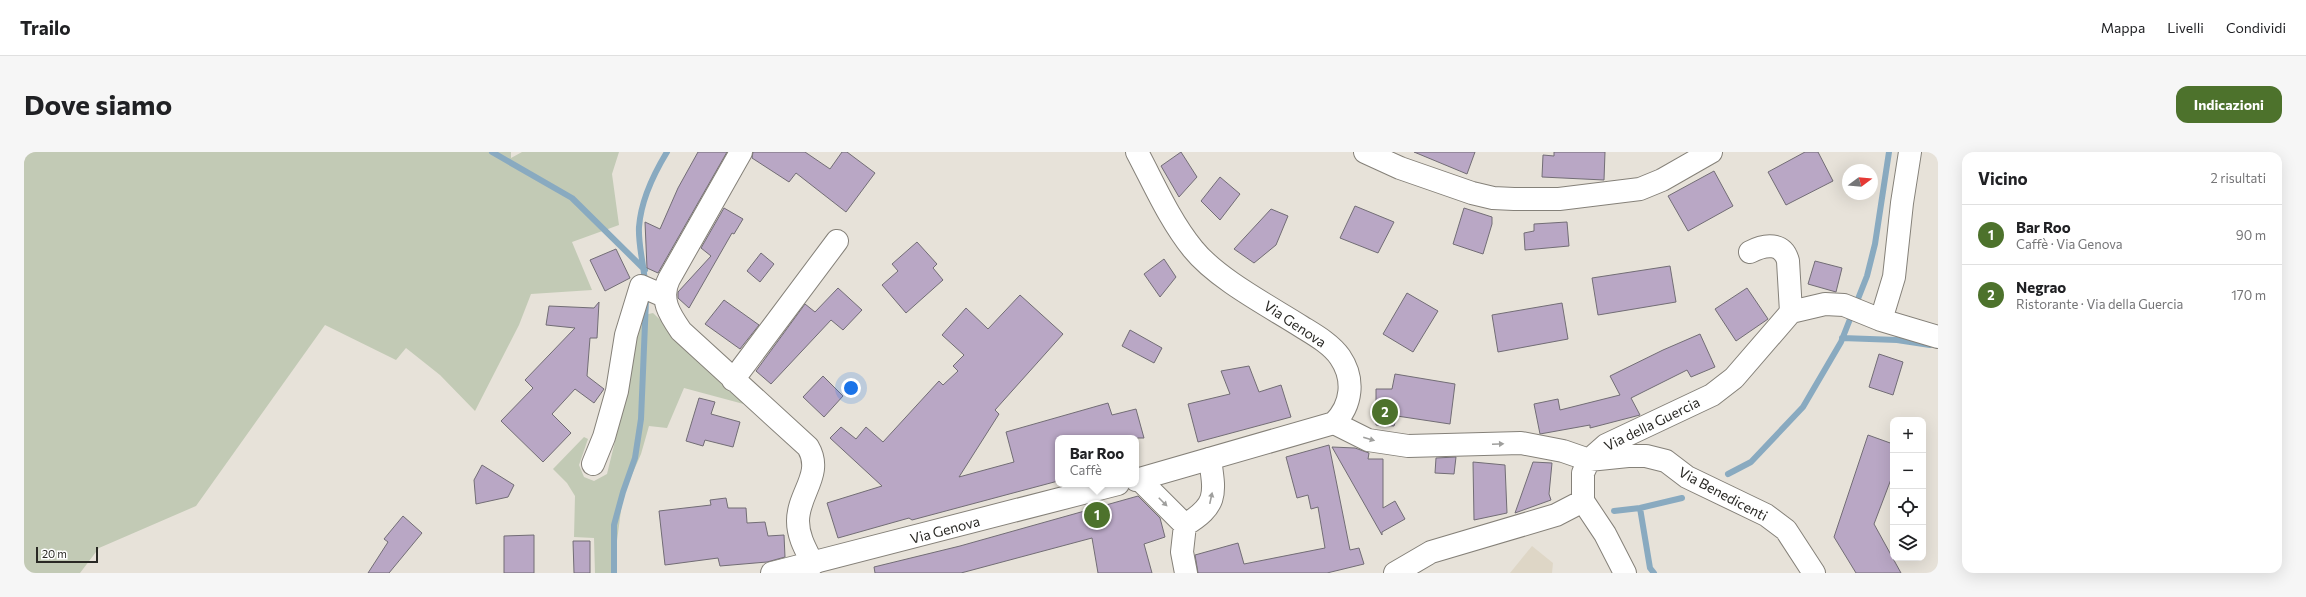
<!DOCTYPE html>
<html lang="it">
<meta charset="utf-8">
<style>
:root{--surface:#fff;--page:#f6f6f6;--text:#202124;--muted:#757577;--line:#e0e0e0;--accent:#4d722c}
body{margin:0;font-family:Commissioner,sans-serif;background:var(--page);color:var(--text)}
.controls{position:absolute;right:12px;bottom:12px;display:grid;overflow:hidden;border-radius:8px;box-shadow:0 4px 16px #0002}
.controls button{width:36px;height:36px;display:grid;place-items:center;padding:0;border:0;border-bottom:1px solid var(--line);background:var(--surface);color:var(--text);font:20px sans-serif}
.compass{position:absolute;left:1818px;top:12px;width:36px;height:36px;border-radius:50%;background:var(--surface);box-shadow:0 4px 16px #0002;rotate:74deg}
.scale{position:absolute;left:12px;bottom:10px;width:62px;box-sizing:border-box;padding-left:4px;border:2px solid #2a2925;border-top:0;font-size:11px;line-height:14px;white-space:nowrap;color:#2a2925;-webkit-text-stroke:3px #fff;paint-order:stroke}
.you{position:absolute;left:827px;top:236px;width:14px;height:14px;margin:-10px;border:3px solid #fff;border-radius:50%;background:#1a73e8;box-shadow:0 0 0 6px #1a73e833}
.badge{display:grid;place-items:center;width:26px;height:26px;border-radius:50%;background:var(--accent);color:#fff;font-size:13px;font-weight:700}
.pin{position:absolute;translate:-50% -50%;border:2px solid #fff;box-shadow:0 1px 4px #0006}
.popup{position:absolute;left:1031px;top:283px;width:84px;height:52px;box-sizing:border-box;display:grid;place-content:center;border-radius:8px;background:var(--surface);filter:drop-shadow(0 1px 3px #0005);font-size:13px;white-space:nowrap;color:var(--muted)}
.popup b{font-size:15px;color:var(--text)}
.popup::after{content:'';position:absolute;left:50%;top:100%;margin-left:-8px;border:8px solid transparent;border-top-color:var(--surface)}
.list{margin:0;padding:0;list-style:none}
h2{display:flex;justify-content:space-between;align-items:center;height:52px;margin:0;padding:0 16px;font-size:17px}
h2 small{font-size:13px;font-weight:400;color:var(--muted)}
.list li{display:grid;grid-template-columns:26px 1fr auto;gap:12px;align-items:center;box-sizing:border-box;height:60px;padding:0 16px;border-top:1px solid var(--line)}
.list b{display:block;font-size:15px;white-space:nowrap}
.list p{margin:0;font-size:13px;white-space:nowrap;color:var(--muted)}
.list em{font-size:13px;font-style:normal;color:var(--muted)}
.icon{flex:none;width:22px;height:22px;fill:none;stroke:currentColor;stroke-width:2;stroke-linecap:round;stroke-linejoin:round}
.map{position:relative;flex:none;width:1914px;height:421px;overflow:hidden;border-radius:12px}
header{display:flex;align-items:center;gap:24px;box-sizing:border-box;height:56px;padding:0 20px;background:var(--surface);border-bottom:1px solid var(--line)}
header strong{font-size:19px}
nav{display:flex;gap:22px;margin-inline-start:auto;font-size:14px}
.intro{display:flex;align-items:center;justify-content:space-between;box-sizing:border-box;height:96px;padding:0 24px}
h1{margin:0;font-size:28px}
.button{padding:10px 18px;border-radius:12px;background:var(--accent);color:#fff;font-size:14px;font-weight:700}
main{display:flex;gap:24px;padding:0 24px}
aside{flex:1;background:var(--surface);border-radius:12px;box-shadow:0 4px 16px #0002}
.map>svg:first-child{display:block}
.built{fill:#ded6c6}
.green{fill:#c2cab5}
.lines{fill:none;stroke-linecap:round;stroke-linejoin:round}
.stream{stroke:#89aac0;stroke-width:6}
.building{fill:#b9a7c5;stroke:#726d75}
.minor-casing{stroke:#858179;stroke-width:24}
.tertiary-casing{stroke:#858179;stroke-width:24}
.secondary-casing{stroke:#858179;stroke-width:24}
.minor{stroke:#fff;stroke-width:22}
.tertiary{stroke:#fff;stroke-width:22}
.secondary{stroke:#fff;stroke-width:22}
.oneway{fill:#9f9f9d}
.labels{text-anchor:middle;stroke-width:4;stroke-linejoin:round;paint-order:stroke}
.street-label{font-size:14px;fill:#2a2925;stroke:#fff}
</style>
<header>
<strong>Trailo</strong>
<nav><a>Mappa</a><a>Livelli</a><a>Condividi</a></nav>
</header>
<div class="intro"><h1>Dove siamo</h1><a class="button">Indicazioni</a></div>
<main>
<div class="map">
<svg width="1914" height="421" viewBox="0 0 1914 421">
<rect width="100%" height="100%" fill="#e7e2d9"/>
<path class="built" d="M 1508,394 L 1529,411 L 1528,421 L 1486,421 Z"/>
<path class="green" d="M 0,0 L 487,0 L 487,6 L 498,0 L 595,0 L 588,22 L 595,73 L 548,90 L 568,138 L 507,142 L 495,173 L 451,259 L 416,223 L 382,196 L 372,208 L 301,173 L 172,354 L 75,396 L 56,421 L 0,421 Z
M 629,161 L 727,254 L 660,236 L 643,276 L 625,274 L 617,302 L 599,343 L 591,404 L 592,421 L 571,421 L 570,386 L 550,385 L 551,344 L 543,331 L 529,317 L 560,285 L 564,287 L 555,313 L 560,325 L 570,329 L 583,322 L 604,236 L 613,183 L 620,163 Z"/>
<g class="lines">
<path class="stream" d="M 468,0 L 548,46 L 621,118
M 621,131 C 620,113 614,93 615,75 C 617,48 629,23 643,0
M 1818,186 L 1873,188 L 1906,193
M 1704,322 L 1727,310 L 1779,255 L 1817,190 L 1843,124 L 1851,92 L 1865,0
M 1616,356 L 1626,416 L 1630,421
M 1590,359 L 1616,356 L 1658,346
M 590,421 L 590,373 L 599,340 L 611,306 L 617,267 L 622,148"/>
</g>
<path class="building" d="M 674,0 L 703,0 L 634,121 L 623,116 L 621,70 L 636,77 L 654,36 Z
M 729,0 L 781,0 L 806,17 L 818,0 L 823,0 L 851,21 L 822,60 L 772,21 L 765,30 L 728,6 Z
M 1157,0 L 1173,25 L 1155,45 L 1137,14 Z
M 1390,0 L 1451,0 L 1443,22 Z
M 1530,0 L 1581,0 L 1580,28 L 1518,25 L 1519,3 L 1530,4 Z
M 1781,0 L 1794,0 L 1809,29 L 1762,53 L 1744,20 Z
M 1690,19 L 1709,54 L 1664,79 L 1644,44 Z
M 1196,25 L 1216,42 L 1196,68 L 1177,49 Z
M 1331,54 L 1370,70 L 1354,101 L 1316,86 Z
M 700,56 L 719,67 L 710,82 L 708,81 L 665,156 L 654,146 L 654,140 L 687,104 L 677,96 Z
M 1440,56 L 1468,65 L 1468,72 L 1459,102 L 1429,92 Z
M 1247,57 L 1264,64 L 1252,93 L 1230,111 L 1210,97 Z
M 1543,70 L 1545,94 L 1501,98 L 1500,81 L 1510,79 L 1510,72 Z
M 893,90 L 913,112 L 909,116 L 919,128 L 882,161 L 858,133 L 874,119 L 868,112 Z
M 592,97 L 606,126 L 581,139 L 566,108 Z
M 737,101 L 750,112 L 736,130 L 723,119 Z
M 1140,107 L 1152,125 L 1136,145 L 1120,122 Z
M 1791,109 L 1818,116 L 1812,140 L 1784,132 Z
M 1646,114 L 1652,150 L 1574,163 L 1568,126 Z
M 814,136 L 838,158 L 819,178 L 807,168 L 747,232 L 732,219 L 781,152 L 791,160 Z
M 1723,136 L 1744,167 L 1712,189 L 1691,157 Z
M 1383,141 L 1414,159 L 1389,200 L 1359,182 Z
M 996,143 L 1039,182 L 971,258 L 975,262 L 935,325 L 990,310 L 982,280 L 1084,251 L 1088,263 L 1112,257 L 1120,286 L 1034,286 L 1034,329 L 888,368 L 885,366 L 814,386 L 803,351 L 858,334 L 806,286 L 817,275 L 832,287 L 842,275 L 859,290 L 915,229 L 919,233 L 934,219 L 929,214 L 940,203 L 918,183 L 942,156 L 964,177 Z
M 700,148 L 735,173 L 716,197 L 681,172 Z
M 575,150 L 573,186 L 566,186 L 563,224 L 580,237 L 570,251 L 551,237 L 528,262 L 547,281 L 519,310 L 477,269 L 509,236 L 501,228 L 551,176 L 522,173 L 525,154 L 570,156 Z
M 1538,151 L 1544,187 L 1474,200 L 1468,163 Z
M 1106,178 L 1138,196 L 1130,211 L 1098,194 Z
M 1676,182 L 1691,215 L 1667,225 L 1663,218 L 1607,246 L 1616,263 L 1566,276 L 1566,273 L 1516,282 L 1510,252 L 1534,247 L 1536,258 L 1596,243 L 1586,224 L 1639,198 Z
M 1855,202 L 1879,210 L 1869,243 L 1845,235 Z
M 1225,214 L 1235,240 L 1257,233 L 1267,265 L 1174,290 L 1164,252 L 1206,242 L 1197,219 Z
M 1371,222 L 1431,232 L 1426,272 L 1373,264 L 1370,274 L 1352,273 L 1352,237 L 1368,237 Z
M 799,224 L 819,244 L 800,265 L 779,245 Z
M 675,246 L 691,250 L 687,262 L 716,270 L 709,295 L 681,288 L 679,294 L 662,289 Z
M 1844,283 L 1869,292 L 1869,322 L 1850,372 L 1877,421 L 1832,421 L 1810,385 Z
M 1305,293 L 1326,398 L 1335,396 L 1340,412 L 1303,421 L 1174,421 L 1171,403 L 1214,391 L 1220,412 L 1301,396 L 1294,355 L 1287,357 L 1284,343 L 1273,346 L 1262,305 Z
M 1308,295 L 1331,296 L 1345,301 L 1344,307 L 1359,307 L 1359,356 L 1371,349 L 1381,367 L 1358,380 L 1358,383 Z
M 1432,305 L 1430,322 L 1411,321 L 1412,306 Z
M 1449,310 L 1481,313 L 1483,361 L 1450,368 Z
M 1509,310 L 1528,311 L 1525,342 L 1527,348 L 1491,361 Z
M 458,313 L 490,333 L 484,345 L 452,352 L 450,328 Z
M 1114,344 L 1136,366 L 1141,385 L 1120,392 L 1128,421 L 1074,421 L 1068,386 L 937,421 L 851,421 L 850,415 L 936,394 Z
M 702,346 L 704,356 L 722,356 L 723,371 L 741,370 L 744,384 L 760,383 L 761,405 L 743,410 L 696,414 L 694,406 L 641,413 L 635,359 L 687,353 L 686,348 Z
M 379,364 L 398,381 L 365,421 L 344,421 L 364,390 L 360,387 Z
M 510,383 L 510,421 L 480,421 L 480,384 Z
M 549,389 L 566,389 L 566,421 L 550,421 Z"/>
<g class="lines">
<defs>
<path id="minor" d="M 717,0 L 645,127 C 635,147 646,163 657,179 L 784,295 C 800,322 774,341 774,369 C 774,385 782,398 789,412
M 1341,0 L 1376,16 L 1448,41 L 1469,46 L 1490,47 L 1535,47 L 1616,37 L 1638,28 L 1687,0
M 1726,100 C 1741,92 1759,90 1764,109 L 1767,160
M 1857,168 L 1870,125 L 1878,51 L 1886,0
M 709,228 L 813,89
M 1310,271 L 1344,288 L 1384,294 L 1497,291 L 1539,299 L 1565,308 L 1582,293 L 1688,243 L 1710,226 L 1767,160 L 1801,152 L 1820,153 L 1857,168 L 1914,185
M 569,312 L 580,285 L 593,239 L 602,183 L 617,134 L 640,144
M 1559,349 L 1581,382 L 1601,421"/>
<path id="tertiary" d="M 1115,327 L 1161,373
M 1161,373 C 1194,353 1191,342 1186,307
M 1161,373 L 1158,400 L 1162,421
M 1371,421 L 1407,400 L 1532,363 L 1559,349 L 1559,321 L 1565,308 L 1604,304 L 1622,304 L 1642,309 L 1663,325 L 1742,363 L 1762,378 L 1790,421"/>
<path id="secondary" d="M 1112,328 L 1310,271 C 1328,253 1331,227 1316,205 C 1307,192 1291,183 1278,175 C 1245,154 1193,127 1169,97 C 1146,69 1130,32 1113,0
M 748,421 L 1094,332"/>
</defs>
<use href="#minor" class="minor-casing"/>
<use href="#tertiary" class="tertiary-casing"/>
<use href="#secondary" class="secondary-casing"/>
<use href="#minor" class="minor"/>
<use href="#tertiary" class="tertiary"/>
<use href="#secondary" class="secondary"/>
</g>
<defs><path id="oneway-solid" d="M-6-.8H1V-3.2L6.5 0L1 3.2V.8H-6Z"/></defs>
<g class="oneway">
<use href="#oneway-solid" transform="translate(1345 287) rotate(16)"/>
<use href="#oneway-solid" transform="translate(1474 292) rotate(-2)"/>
<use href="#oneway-solid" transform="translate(1187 346) rotate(-78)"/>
<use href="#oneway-solid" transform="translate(1139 350) rotate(45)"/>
</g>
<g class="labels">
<g class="street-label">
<text transform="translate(1271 172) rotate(34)" y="5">Via Genova</text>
<text transform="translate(1628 272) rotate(-26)" y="5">Via della Guercia</text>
<text transform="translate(1699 342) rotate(28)" y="5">Via Benedicenti</text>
<text transform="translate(921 378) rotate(-15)" y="5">Via Genova</text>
</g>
</g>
</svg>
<div class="controls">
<button>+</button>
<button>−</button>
<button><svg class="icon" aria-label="locate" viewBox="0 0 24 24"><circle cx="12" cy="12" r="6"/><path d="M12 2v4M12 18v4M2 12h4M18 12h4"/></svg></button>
<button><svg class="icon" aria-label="layers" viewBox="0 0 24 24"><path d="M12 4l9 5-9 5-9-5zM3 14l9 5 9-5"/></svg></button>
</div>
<svg class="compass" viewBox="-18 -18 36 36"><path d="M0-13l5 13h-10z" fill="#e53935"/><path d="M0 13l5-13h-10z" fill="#757577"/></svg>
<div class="scale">20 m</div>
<div class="you"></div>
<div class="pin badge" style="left:1073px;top:363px">1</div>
<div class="popup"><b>Bar Roo</b>Caffè</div>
<div class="pin badge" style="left:1361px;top:260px">2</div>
</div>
<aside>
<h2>Vicino<small>2 risultati</small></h2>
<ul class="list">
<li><span class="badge">1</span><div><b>Bar Roo</b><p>Caffè · Via Genova</p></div><em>90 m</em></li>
<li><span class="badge">2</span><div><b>Negrao</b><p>Ristorante · Via della Guercia</p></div><em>170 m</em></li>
</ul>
</aside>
</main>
